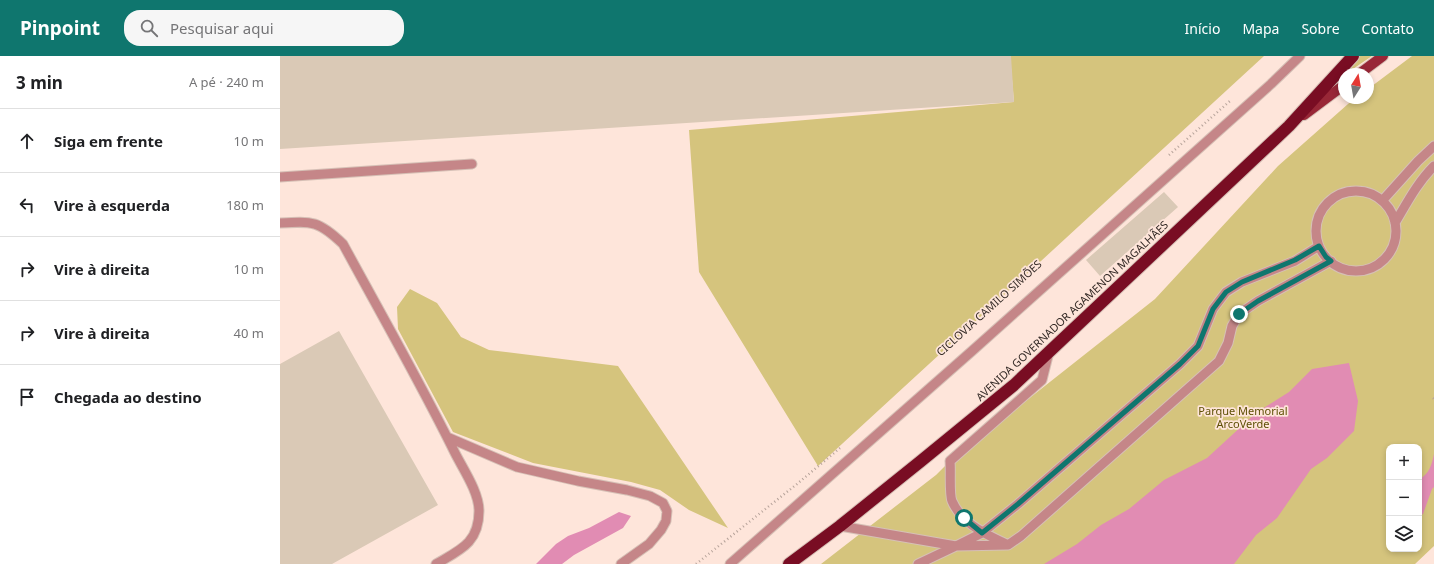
<!DOCTYPE html>
<html lang="pt">
<meta charset="utf-8">
<style>
:root{--surface:#fff;--page:#f6f6f6;--text:#202124;--muted:#757577;--line:#e0e0e0;--accent:#0f766e}
body{margin:0;font-family:"Noto Sans",sans-serif;background:var(--page);color:var(--text)}
.controls{position:absolute;right:12px;bottom:12px;display:grid;overflow:hidden;border-radius:8px;box-shadow:0 2px 6px #0003}
.controls button{width:36px;height:36px;display:grid;place-items:center;padding:0;border:0;border-bottom:1px solid var(--line);background:var(--surface);color:var(--text);font:20px sans-serif}
.compass{position:absolute;left:1058px;top:12px;width:36px;height:36px;border-radius:50%;background:var(--surface);box-shadow:0 2px 6px #0003;rotate:11deg}
.stop{position:absolute;width:12px;height:12px;margin:-9px;border:3px solid #0f766e;border-radius:50%;background:#fff}
.stop.end{background:#0f766e;border-color:#fff;box-shadow:0 1px 4px #0008}
.list{margin:0;padding:0;list-style:none}
h2{display:flex;justify-content:space-between;align-items:center;height:52px;margin:0;padding:0 16px;font-size:17px}
h2 small{font-size:13px;font-weight:400;color:var(--muted)}
.list li{display:grid;grid-template-columns:26px 1fr auto;gap:12px;align-items:center;box-sizing:border-box;height:64px;padding:0 16px;border-top:1px solid var(--line)}
.list b{display:block;font-size:15px;white-space:nowrap}
.list em{font-size:13px;font-style:normal;color:var(--muted)}
.icon{flex:none;width:22px;height:22px;fill:none;stroke:currentColor;stroke-width:2;stroke-linecap:round;stroke-linejoin:round}
.map{position:relative;flex:none;width:1154px;height:508px;overflow:hidden}
header{display:flex;align-items:center;gap:24px;box-sizing:border-box;height:56px;padding:0 20px;background:var(--accent);color:#fff}
header strong{font-size:19px}
nav{display:flex;gap:22px;margin-inline-start:auto;font-size:14px}
.search{width:280px;height:36px;background:var(--page);display:flex;align-items:center;gap:10px;box-sizing:border-box;padding:0 14px;border-radius:16px;color:var(--muted);font-size:15px}
main{display:flex}
aside{flex:1;background:var(--surface)}
.map>svg:first-child{display:block}
.green{fill:#d5c47d;fill-rule:evenodd}
.water{fill:#e18cb3}
.building{fill:#dac9b6}
.lines{fill:none;stroke-linecap:round;stroke-linejoin:round}
.lane-casing{stroke:#d6c0b6;stroke-width:11}
.primary-casing{stroke:#d6c0b6;stroke-width:12}
.highway-casing{stroke:#d6c0b6;stroke-width:14}
.path{stroke:#b6a39a;stroke-width:2.5;stroke-dasharray:1 3;stroke-linecap:butt}
.lane{stroke:#c58688;stroke-width:9}
.primary{stroke:#982737;stroke-width:10}
.highway{stroke:#790d23;stroke-width:12}
.route{stroke:#0f766e;stroke-width:5}
.labels{text-anchor:middle;stroke-width:3.5;stroke-linejoin:round;paint-order:stroke}
.street-label{font-size:11px;fill:#352b27;stroke:#fee5da}
.park-label{font-size:11px;fill:#5e5005;stroke:#fee5da}
</style>
<header>
<strong>Pinpoint</strong>
<div class="search"><svg class="icon" aria-label="search" viewBox="0 0 24 24"><circle cx="10" cy="10" r="6"/><path d="M15 15l6 6"/></svg>Pesquisar aqui</div>
<nav><a>Início</a><a>Mapa</a><a>Sobre</a><a>Contato</a></nav>
</header>
<main>
<aside>
<h2>3 min<small>A pé · 240 m</small></h2>
<ul class="list">
<li><svg class="icon" aria-label="ahead" viewBox="0 0 24 24"><path d="M12 20V5M6 11l6-6 6 6"/></svg><div><b>Siga em frente</b></div><em>10 m</em></li>
<li><svg class="icon" aria-label="left" viewBox="0 0 24 24"><path d="M17 20v-9H6M10 6l-5 5 5 5"/></svg><div><b>Vire à esquerda</b></div><em>180 m</em></li>
<li><svg class="icon" aria-label="right" viewBox="0 0 24 24"><path d="M7 20v-9h11M14 6l5 5-5 5"/></svg><div><b>Vire à direita</b></div><em>10 m</em></li>
<li><svg class="icon" aria-label="right" viewBox="0 0 24 24"><path d="M7 20v-9h11M14 6l5 5-5 5"/></svg><div><b>Vire à direita</b></div><em>40 m</em></li>
<li><svg class="icon" aria-label="arrive" viewBox="0 0 24 24"><path d="M6 21V4h12l-3 4 3 4H6"/></svg><div><b>Chegada ao destino</b></div></li>
</ul>
</aside>
<div class="map">
<svg width="1154" height="508" viewBox="0 0 1154 508">
<rect width="100%" height="100%" fill="#fee5da"/>
<path class="green" d="M 730,0 L 984,0 L 538,410 L 419,216 L 409,74 L 734,46 Z
M 1080,0 L 1092,0 L 1061,21 Z
M 1132,0 L 1154,0 L 1154,490 L 1135,508 L 541,508 L 656,419 L 670,405 L 875,243 L 998,110 L 1068,48 L 1075,42 L 1088,42 L 1088,33 ZM 1109,391 L 1139,391 L 1139,493 L 1109,493 Z
M 130,233 L 157,247 L 181,281 L 209,294 L 338,310 L 448,472 L 409,454 L 380,434 L 351,426 L 253,407 L 173,376 L 118,273 L 117,251 Z"/>
<path class="water" d="M 1069,307 L 1078,345 L 1074,375 L 1047,402 L 1031,413 L 997,462 L 976,479 L 954,508 L 764,508 L 797,488 L 821,469 L 849,453 L 884,424 L 927,402 L 977,356 L 1009,336 L 1032,313 Z
M 1154,398 L 1154,431 L 1152,433 L 1143,458 L 1139,460 L 1139,423 C 1149,419 1152,408 1154,398 Z
M 339,456 L 351,460 L 343,472 L 294,499 L 282,508 L 256,508 L 276,488 L 288,480 L 309,472 Z"/>
<path class="building" d="M 0,0 L 731,0 L 734,46 L 0,93 Z
M 884,136 L 898,151 L 820,220 L 806,204 Z
M 59,275 L 158,449 L 52,508 L 0,508 L 0,308 Z"/>
<g class="lines">
<defs>
<path id="lane" d="M 0,121 L 192,108
M1036 175a40 40 0 1 1 80 0a40 40 0 1 1-80 0Z
M 1102,145 L 1138,105 L 1154,90
M 0,167 C 33,165 39,165 63,188 C 101,258 140,326 175,397 C 183,413 199,436 199,455 C 199,487 180,494 156,508
M 1115,167 C 1127,147 1137,127 1154,110
M 167,381 L 237,411 L 298,425 L 347,434 L 370,440 L 383,447 L 387,455 L 386,465 L 381,474 L 369,488 L 341,508
M 560,470 L 676,490 L 728,489 L 741,480 L 939,305 L 948,287 L 952,270 L 959,258 L 978,245 L 1051,205
M 726,488 C 706,478 682,468 672,445 C 669,438 671,414 670,405 L 762,324 L 769,296
M 450,508 L 692,295 L 991,28 L 1020,0
M 638,508 L 676,490 L 702,477 L 738,448 L 900,308 L 918,290 L 933,253 L 946,236 L 962,226 L 1015,205 L 1039,190"/>
<path id="primary" d="M 1079,18 L 1103,0
M 1024,59 L 1064,29"/>
<path id="highway" d="M 509,508 L 560,470 L 641,405 L 734,329 L 1009,70 L 1073,0"/>
</defs>
<use href="#lane" class="lane-casing"/>
<use href="#primary" class="primary-casing"/>
<use href="#highway" class="highway-casing"/>
<path class="path" d="M 889,99 L 950,45
M 1153,342 L 1154,343
M 416,508 L 517,428 L 560,392"/>
<use href="#lane" class="lane"/>
<use href="#primary" class="primary"/>
<use href="#highway" class="highway"/>
</g>
<g class="lines">
<path class="route" d="M 684,462 L 702,477 L 738,448 L 900,308 L 918,290 L 933,253 L 946,236 L 962,226 L 1015,204 L 1039,190 L 1046,201 L 1051,205 L 978,245 L 959,258"/>
</g>
<g class="labels">
<g class="street-label">
<text transform="translate(709 252) rotate(-42)" y="4">CICLOVIA CAMILO SIMÕES</text>
<text transform="translate(792 255) rotate(-43)" y="4">AVENIDA GOVERNADOR AGAMENON MAGALHÃES</text>
</g>
<g class="park-label">
<text x="963" y="359">Parque Memorial<tspan x="963" dy="13">ArcoVerde</tspan></text>
</g>
</g>
</svg>
<div class="controls">
<button>+</button>
<button>−</button>
<button><svg class="icon" aria-label="layers" viewBox="0 0 24 24"><path d="M12 4l9 5-9 5-9-5zM3 14l9 5 9-5"/></svg></button>
</div>
<svg class="compass" viewBox="-18 -18 36 36"><path d="M0-13l5 13h-10z" fill="#e53935"/><path d="M0 13l5-13h-10z" fill="#757577"/></svg>
<div class="stop" style="left:684px;top:462px"></div>
<div class="stop end" style="left:959px;top:258px"></div>
</div>
</main>
